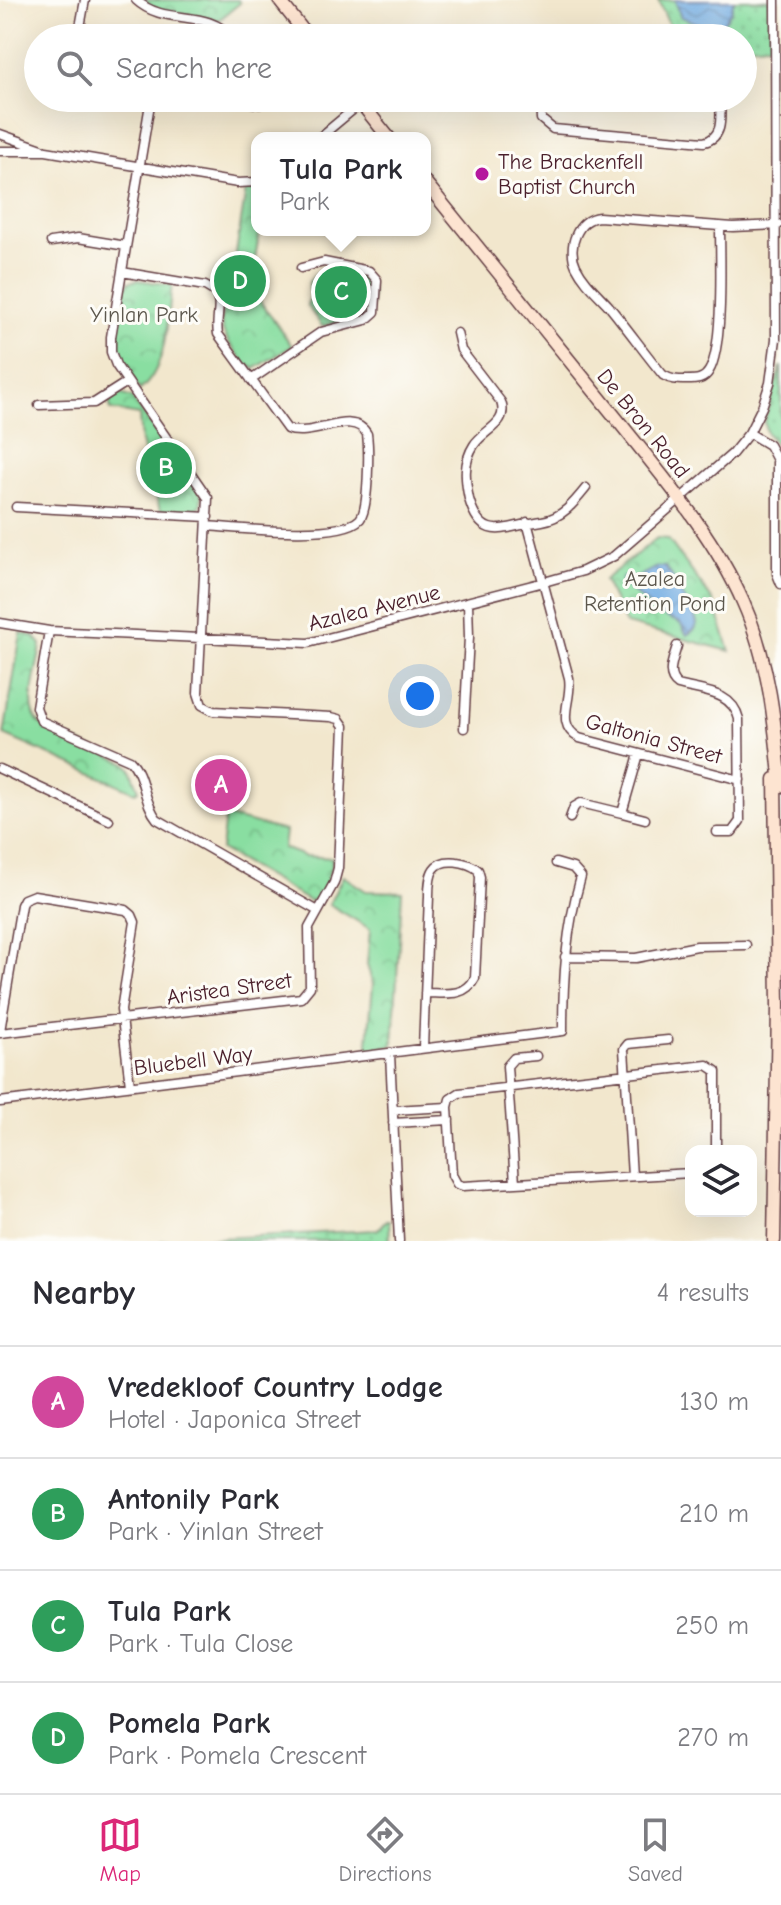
<!DOCTYPE html>
<meta charset="utf-8">
<style>
:root{--surface:#fff;--page:#f7f7f7;--text:#2b2b33;--muted:#7c7c81;--line:#e1e1e2;--accent:#db2777}
body{margin:0;font-family:"Comic Neue",sans-serif;background:var(--page);color:var(--text)}
.controls{position:absolute;right:24px;bottom:24px;display:grid;overflow:hidden;border-radius:16px;box-shadow:0 8px 32px #0002}
.controls button{width:72px;height:72px;display:grid;place-items:center;padding:0;border:0;border-bottom:2px solid var(--line);background:var(--surface);color:var(--text);font:40px sans-serif}
.you{position:absolute;left:420px;top:696px;width:28px;height:28px;margin:-20px;border:6px solid #fff;border-radius:50%;background:#1a73e8;box-shadow:0 0 0 12px #1a73e833}
.badge{display:grid;place-items:center;width:52px;height:52px;border-radius:50%;background:var(--accent);color:#fff;font-size:26px;font-weight:700}
.pin{position:absolute;translate:-50% -50%;border:4px solid #fff;box-shadow:0 2px 8px #0006}
.popup{position:absolute;left:251px;top:132px;width:180px;height:104px;box-sizing:border-box;display:grid;place-content:center;border-radius:16px;background:var(--surface);filter:drop-shadow(0 2px 6px #0005);font-size:26px;white-space:nowrap;color:var(--muted)}
.popup b{font-size:30px;color:var(--text)}
.popup::after{content:'';position:absolute;left:50%;top:100%;margin-left:-16px;border:16px solid transparent;border-top-color:var(--surface)}
.list{margin:0;padding:0;list-style:none}
h2{display:flex;justify-content:space-between;align-items:center;height:104px;margin:0;padding:0 32px;font-size:34px}
h2 small{font-size:26px;font-weight:400;color:var(--muted)}
.list li{display:grid;grid-template-columns:52px 1fr auto;gap:24px;align-items:center;box-sizing:border-box;height:112px;padding:0 32px;border-top:2px solid var(--line)}
.list b{display:block;font-size:30px;white-space:nowrap}
.list p{margin:0;font-size:26px;white-space:nowrap;color:var(--muted)}
.list em{font-size:26px;font-style:normal;color:var(--muted)}
.icon{flex:none;width:44px;height:44px;fill:none;stroke:currentColor;stroke-width:2;stroke-linecap:round;stroke-linejoin:round}
.map{position:relative;flex:none;width:781px;height:1241px;overflow:hidden}
.search{position:absolute;background:var(--surface);box-shadow:0 8px 32px #0002;left:24px;right:24px;top:24px;height:88px;display:flex;align-items:center;gap:20px;box-sizing:border-box;padding:0 28px;border-radius:44px;color:var(--muted);font-size:30px}
.sheet{height:552px;background:var(--surface)}
nav{display:flex;justify-content:space-around;align-items:center;box-sizing:border-box;height:112px;border-top:2px solid var(--line);background:var(--surface);font-size:22px;color:var(--muted)}
nav a{display:grid;justify-items:center;gap:4px}
nav .on{color:var(--accent)}
.map>svg:first-child{display:block}
.grass{fill:url(#grass-dots);stroke:#6a7e66;stroke-width:2}
.park{fill:url(#park-crowns);stroke:#6a7e66;stroke-width:2}
.water{fill:url(#water-waves);stroke:#5e6687;stroke-width:2}
.lines{fill:none;stroke-linecap:round;stroke-linejoin:round}
.street-casing{stroke:#633d43;stroke-width:11}
.secondary-casing{stroke:#633d43;stroke-width:15}
.street{stroke:#fff;stroke-width:8}
.secondary{stroke:#fde4d1;stroke-width:12}
.poi-dot{fill:#b5179e;stroke:#fdfcf7;stroke-width:3}
.labels{text-anchor:middle;stroke-width:6;stroke-linejoin:round;paint-order:stroke}
.poi-label{font-size:22px;fill:#4a1f2b;stroke:#fdfcf7;text-anchor:start}
.park-label{font-size:22px;fill:#5d584e;stroke:#fdfcf7}
.street-label{font-size:22px;fill:#4a1f2b;stroke:#fdfcf7}
</style>
<div class="map">
<svg width="781" height="1241" viewBox="0 0 781 1241">
<defs>
<pattern id="grass-dots" width="8" height="8" patternUnits="userSpaceOnUse" patternTransform="scale(2)"><rect width="8" height="8" fill="#89dea1"/><path d="M2 2h.1M6 6h.1" fill="none" stroke="#78be8b" stroke-width="1.8" stroke-linecap="round"/></pattern>
<pattern id="park-crowns" width="20" height="18" patternUnits="userSpaceOnUse" patternTransform="scale(2)"><rect width="20" height="18" fill="#89dea1"/><path d="M2 6a3 3 0 1 1 6 0M12 15a3 3 0 1 1 6 0" fill="none" stroke="#78be8b"/></pattern>
<pattern id="water-waves" width="16" height="10" patternUnits="userSpaceOnUse" patternTransform="scale(2)"><rect width="16" height="10" fill="#73ade3"/><path d="M0 5q4-4 8 0t8 0" fill="none" stroke="#608cb8"/></pattern>
</defs>
<rect width="100%" height="100%" fill="#fdfcf7"/>
<filter id="ink" filterUnits="userSpaceOnUse"><feTurbulence type="fractalNoise" baseFrequency=".0125" numOctaves="2"/><feDisplacementMap in="SourceGraphic" scale="16" xChannelSelector="R" yChannelSelector="G"/><feConvolveMatrix kernelMatrix="1 2 1 2 8 2 1 2 1" color-interpolation-filters="sRGB"/></filter>
<filter id="wash" filterUnits="userSpaceOnUse"><feTurbulence type="fractalNoise" baseFrequency=".006" numOctaves="4" result="noise"/><feDisplacementMap in="SourceGraphic" scale="32" xChannelSelector="R" yChannelSelector="G"/><feGaussianBlur stdDeviation="1.8" result="paint"/><feColorMatrix in="noise" values="0 0 0 0 0 0 0 0 0 0 0 0 0 0 0 0 0 1.4 0 .05"/><feComposite in="paint" operator="in"/></filter>
<g filter="url(#wash)">
<rect width="100%" height="100%" fill="#f2e7cd"/>
<path class="grass" d="M 658,0 L 770,0 L 770,44 L 743,46 L 743,38 L 675,38 Z
M 781,366 L 781,451 L 766,432 L 764,422 Z
M 385,1221 L 389,1221 L 390,1241 L 160,1241 L 377,1230 Z"/>
<path class="park" d="M 143,0 L 238,0 L 240,3 L 219,20 L 154,8 Z
M 246,190 L 257,190 L 257,230 L 260,230 L 250,287 L 292,346 L 254,369 C 243,364 225,340 222,328 C 219,313 228,303 220,289 L 228,285 L 234,266 Z
M 325,268 C 349,272 374,267 372,296 C 372,304 372,308 367,314 L 322,326 L 307,305 L 310,298 L 309,282 L 321,269 Z
M 138,280 L 172,285 C 167,317 168,368 140,390 C 108,345 115,341 124,290 L 129,282 Z
M 121,394 L 132,398 L 201,495 L 201,505 L 196,510 L 160,510 L 141,442 L 139,415 L 111,410 L 109,401 Z
M 657,538 L 668,539 L 714,602 L 730,651 L 626,624 L 604,580 Z
M 21,633 L 34,636 L 41,644 C 39,668 21,708 42,726 L 126,763 L 131,769 L 139,790 L 135,792 L 4,735 Z
M 225,816 L 285,831 L 283,848 L 304,856 L 333,858 L 327,882 L 316,900 L 309,901 L 221,850 Z
M 343,876 L 366,891 L 402,892 L 393,1045 L 368,1050 L 368,1043 L 373,984 L 367,965 L 370,929 L 329,904 Z"/>
<path class="water" d="M 675,0 L 734,0 L 731,12 L 722,24 L 699,24 L 681,17 Z
M 657,567 L 665,567 C 674,577 676,583 682,595 C 687,606 695,612 697,624 L 695,629 L 687,635 L 680,623 L 659,614 L 621,582 L 623,577 L 636,578 Z"/>
</g>
<g filter="url(#ink)">
<g class="lines">
<defs>
<path id="street" d="M 136,0 C 165,27 207,7 232,38
M 78,38 L 85,0
M 222,98 L 260,104 L 271,98
M 540,98 L 541,119 L 553,129 L 704,142 C 725,137 720,115 720,98
M 0,134 L 42,149
M 319,138 L 367,98
M 0,151 L 46,151 L 238,183 L 257,182
M 720,226 C 720,257 724,347 709,371 C 704,380 696,380 687,380 C 677,380 671,380 663,375 C 644,352 627,328 608,305 C 596,292 584,282 576,266 C 567,247 577,219 599,217 L 733,227 L 778,225
M 51,242 L 78,238 L 126,246
M 122,272 L 205,286 L 215,292 C 223,305 215,319 218,334 L 287,429 C 313,439 353,408 367,434 C 369,449 369,509 360,519 C 340,540 237,528 207,526
M 457,333 L 461,350 L 501,402 C 509,424 484,429 474,445 C 463,462 465,480 469,499 C 482,545 505,526 542,521 C 562,518 574,503 586,488
M 251,380 L 321,332 L 366,320 L 375,312 L 377,280 L 369,271 L 324,262 L 301,268
M 39,405 L 94,403 L 127,382
M 749,433 L 769,445 L 777,460 L 777,574 L 781,584
M 16,507 L 208,517
M 527,522 L 569,678 C 573,700 554,724 579,738 L 740,780
M 0,623 L 49,631 L 308,643 L 544,582 L 583,571 L 614,556 L 732,454 L 749,433 L 762,407 L 770,383 L 776,339 L 775,0
M 49,631 L 36,707 L 41,721 L 130,760 C 145,775 143,802 157,819 L 318,911
M 677,646 C 673,660 665,676 678,685 C 703,692 732,691 739,719 L 740,821 L 732,832 L 717,832
M 464,728 L 469,637 L 468,602
M 0,769 L 109,820
M 622,813 L 645,819
M 570,818 L 574,807 L 581,803 L 622,813 L 639,754
M 565,957 L 636,958 L 697,946 L 746,945
M 0,1031 L 21,905 L 24,899 L 34,895 L 126,910 L 132,915 L 135,922 L 121,1010 L 130,1085
M 0,1033 L 301,998 L 310,987 L 309,928 L 334,883 L 338,868 L 344,726 L 339,719 L 331,717 L 213,711 L 202,705 L 198,693 L 208,498 L 116,365 L 111,352 L 111,337 L 151,98
M 423,1048 L 429,896 C 429,888 429,876 434,869 C 443,856 468,862 478,870 L 480,877 L 475,978 C 465,998 444,993 425,993
M 390,1054 L 399,1241
M 0,1102 L 563,1031 C 563,979 566,928 581,877 L 573,868 L 556,863
M 393,1110 L 448,1107
M 393,1123 L 449,1120
M 691,1173 L 463,1186 L 457,1184 L 452,1175 L 448,1107 L 450,1099 L 459,1093 L 707,1065 L 716,1071 L 716,1151
M 632,1176 L 624,1049 L 628,1044 L 668,1040
M 515,1183 L 507,1066 L 514,1058 L 536,1056"/>
<path id="secondary" d="M 279,0 L 309,38
M 357,98 L 389,138
M 425,182 C 489,260 552,339 616,418 C 662,476 713,534 743,602 C 769,660 775,723 781,786
M 774,1241 L 778,1006 L 775,779"/>
</defs>
<use href="#street" class="street-casing"/>
<use href="#secondary" class="secondary-casing"/>
<use href="#street" class="street"/>
<use href="#secondary" class="secondary"/>
</g>
</g>
<circle class="poi-dot" cx="482" cy="174" r="8"/>
<g class="labels">
<g class="poi-label">
<text x="498" y="169">The Brackenfell<tspan x="498" dy="25">Baptist Church</tspan></text>
</g>
<g class="park-label">
<text x="144" y="322">Yinlan Park</text>
<text x="655" y="586">Azalea<tspan x="655" dy="25">Retention Pond</tspan></text>
</g>
<g class="street-label">
<text transform="translate(644 423) rotate(51)" y="8">De Bron Road</text>
<text transform="translate(374 607) rotate(-14)" y="8">Azalea Avenue</text>
<text transform="translate(654 738) rotate(15)" y="8">Galtonia Street</text>
<text transform="translate(229 988) rotate(-8)" y="8">Aristea Street</text>
<text transform="translate(193 1060) rotate(-7)" y="8">Bluebell Way</text>
</g>
</g>
</svg>
<div class="controls">
<button><svg class="icon" aria-label="layers" viewBox="0 0 24 24"><path d="M12 4l9 5-9 5-9-5zM3 14l9 5 9-5"/></svg></button>
</div>
<div class="you"></div>
<div class="pin badge" style="left:221px;top:785px;background:#d1479c">A</div>
<div class="pin badge" style="left:166px;top:468px;background:#2e9e5b">B</div>
<div class="pin badge" style="left:341px;top:292px;background:#2e9e5b">C</div>
<div class="popup"><b>Tula Park</b>Park</div>
<div class="pin badge" style="left:240px;top:281px;background:#2e9e5b">D</div>
<div class="search"><svg class="icon" aria-label="search" viewBox="0 0 24 24"><circle cx="10" cy="10" r="6"/><path d="M15 15l6 6"/></svg>Search here</div>
</div>
<section class="sheet">
<h2>Nearby<small>4 results</small></h2>
<ul class="list">
<li><span class="badge" style="background:#d1479c">A</span><div><b>Vredekloof Country Lodge</b><p>Hotel · Japonica Street</p></div><em>130 m</em></li>
<li><span class="badge" style="background:#2e9e5b">B</span><div><b>Antonily Park</b><p>Park · Yinlan Street</p></div><em>210 m</em></li>
<li><span class="badge" style="background:#2e9e5b">C</span><div><b>Tula Park</b><p>Park · Tula Close</p></div><em>250 m</em></li>
<li><span class="badge" style="background:#2e9e5b">D</span><div><b>Pomela Park</b><p>Park · Pomela Crescent</p></div><em>270 m</em></li>
</ul>
</section>
<nav>
<a class="on"><svg class="icon" aria-label="map" viewBox="0 0 24 24"><path d="M3 6l6-2 6 2 6-2v14l-6 2-6-2-6 2zM9 4v14M15 6v14"/></svg>Map</a>
<a><svg class="icon" aria-label="directions" viewBox="0 0 24 24"><path d="M12 3l9 9-9 9-9-9zM9 14v-3h6M13 9l2 2-2 2"/></svg>Directions</a>
<a><svg class="icon" aria-label="saved" viewBox="0 0 24 24"><path d="M7 4h10v16l-5-4-5 4z"/></svg>Saved</a>
</nav>
